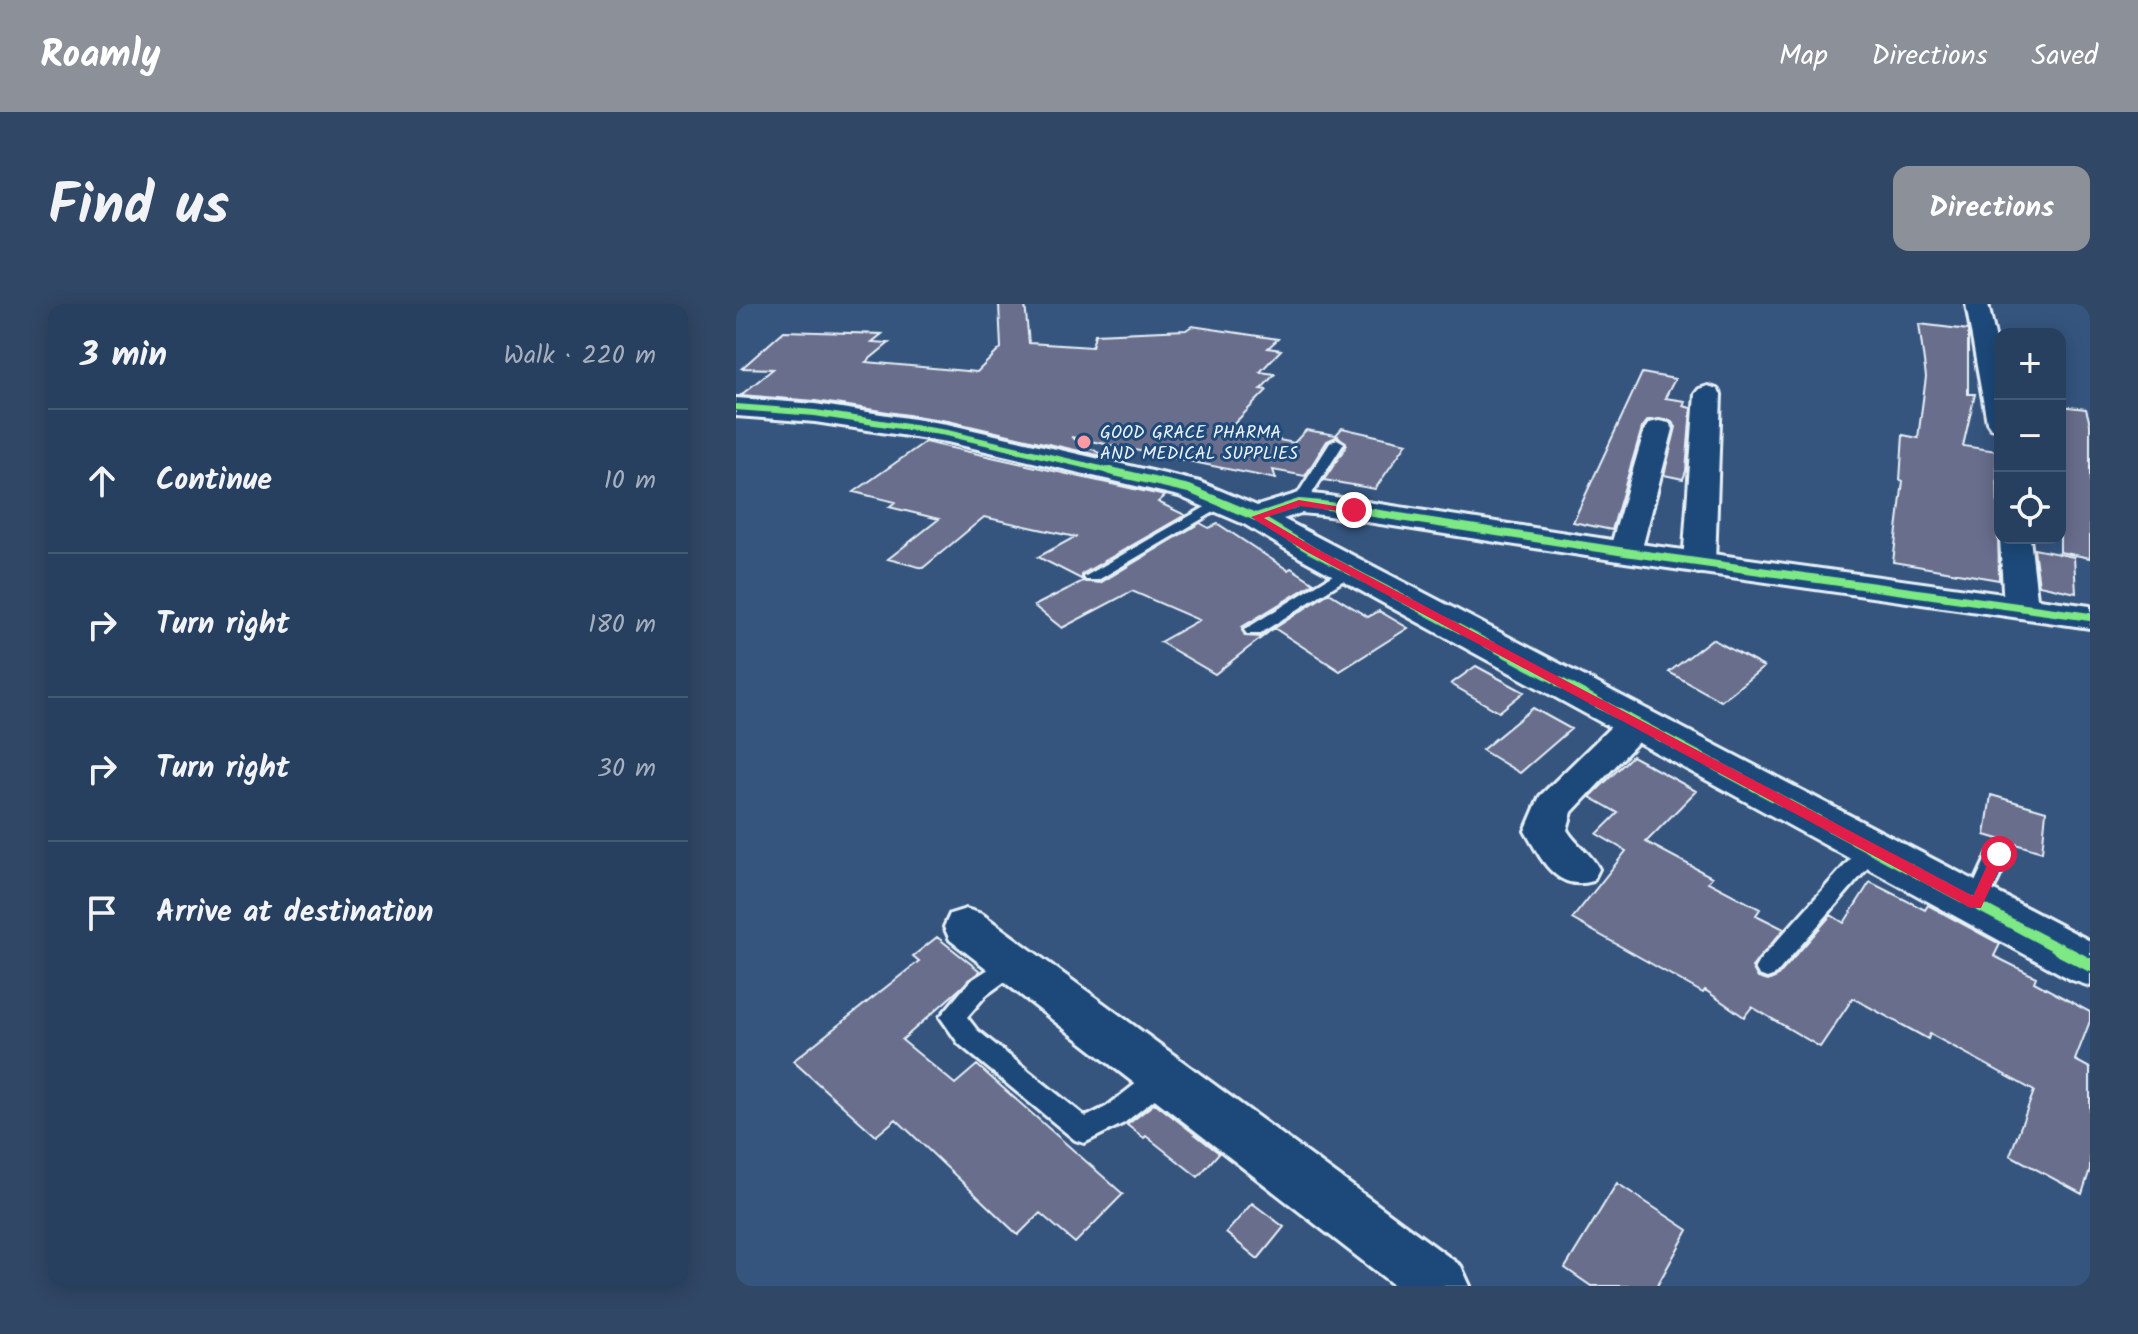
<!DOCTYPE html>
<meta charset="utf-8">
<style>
:root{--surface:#28405f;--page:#304765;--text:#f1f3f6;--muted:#a5afbd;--line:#445974;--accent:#8c9099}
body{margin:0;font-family:Kalam,sans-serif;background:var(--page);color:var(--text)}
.controls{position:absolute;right:24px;top:24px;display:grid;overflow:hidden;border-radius:16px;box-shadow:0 4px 20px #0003}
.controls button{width:72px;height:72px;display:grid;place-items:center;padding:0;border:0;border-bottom:2px solid var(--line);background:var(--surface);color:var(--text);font:40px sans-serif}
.stop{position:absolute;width:24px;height:24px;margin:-18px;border:6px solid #e11d48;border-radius:50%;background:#fff}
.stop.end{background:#e11d48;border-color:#fff;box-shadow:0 2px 8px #0008}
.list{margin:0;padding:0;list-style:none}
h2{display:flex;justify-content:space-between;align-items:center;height:104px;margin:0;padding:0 32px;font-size:34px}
h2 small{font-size:26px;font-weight:400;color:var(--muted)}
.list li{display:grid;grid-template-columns:52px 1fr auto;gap:24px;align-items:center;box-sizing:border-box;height:144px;padding:0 32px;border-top:2px solid var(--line)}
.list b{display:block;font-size:30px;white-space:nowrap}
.list em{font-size:26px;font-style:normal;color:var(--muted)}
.icon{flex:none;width:44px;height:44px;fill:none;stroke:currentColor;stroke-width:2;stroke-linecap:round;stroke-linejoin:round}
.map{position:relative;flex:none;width:1354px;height:982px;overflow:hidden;border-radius:16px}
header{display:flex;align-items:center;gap:48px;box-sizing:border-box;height:112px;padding:0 40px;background:var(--accent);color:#fff}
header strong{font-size:38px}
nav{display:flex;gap:44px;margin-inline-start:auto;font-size:28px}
.intro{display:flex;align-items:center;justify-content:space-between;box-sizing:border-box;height:192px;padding:0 48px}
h1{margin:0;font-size:56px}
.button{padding:20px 36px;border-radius:16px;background:var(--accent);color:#fff;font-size:28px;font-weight:700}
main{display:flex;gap:48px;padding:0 48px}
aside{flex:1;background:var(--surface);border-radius:16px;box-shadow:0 4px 20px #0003}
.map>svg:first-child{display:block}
.building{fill:#676e8c;stroke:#e8f1f8;stroke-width:2}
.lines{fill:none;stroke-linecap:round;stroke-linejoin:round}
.lane-casing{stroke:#e8f1f8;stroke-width:6}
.street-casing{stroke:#e8f1f8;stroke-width:6}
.secondary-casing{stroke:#e8f1f8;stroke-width:6}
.lane{fill:#1f4a7a;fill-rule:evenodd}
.street{fill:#1f4a7a;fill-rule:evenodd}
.secondary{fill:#1f4a7a;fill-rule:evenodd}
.cycleway-far3-casing{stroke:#1f4a7a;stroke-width:9}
.cycleway-far2-casing{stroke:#1f4a7a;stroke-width:12}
.cycleway-far1-casing{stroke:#1f4a7a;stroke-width:15}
.cycleway-casing{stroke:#1f4a7a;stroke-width:18}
.cycleway-far3{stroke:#7ce984;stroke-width:6}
.cycleway-far2{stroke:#7ce984;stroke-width:8}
.cycleway-far1{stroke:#7ce984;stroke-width:10}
.cycleway{stroke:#7ce984;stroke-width:13}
.route{fill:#e11d48}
.poi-dot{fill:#ff9aa2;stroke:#1f4a7a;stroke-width:3}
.labels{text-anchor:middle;stroke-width:6;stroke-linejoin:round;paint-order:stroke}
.far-poi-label{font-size:18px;fill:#e8f1f8;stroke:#1f4a7a;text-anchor:start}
</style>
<header>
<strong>Roamly</strong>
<nav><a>Map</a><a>Directions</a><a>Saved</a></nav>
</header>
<div class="intro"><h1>Find us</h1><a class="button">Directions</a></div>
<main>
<aside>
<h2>3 min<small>Walk · 220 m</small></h2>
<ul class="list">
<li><svg class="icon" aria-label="ahead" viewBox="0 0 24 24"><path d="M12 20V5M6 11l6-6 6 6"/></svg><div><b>Continue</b></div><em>10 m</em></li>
<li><svg class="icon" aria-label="right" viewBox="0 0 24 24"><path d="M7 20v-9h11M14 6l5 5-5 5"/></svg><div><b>Turn right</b></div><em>180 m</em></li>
<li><svg class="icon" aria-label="right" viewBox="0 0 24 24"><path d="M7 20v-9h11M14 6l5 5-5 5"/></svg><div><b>Turn right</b></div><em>30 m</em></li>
<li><svg class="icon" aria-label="arrive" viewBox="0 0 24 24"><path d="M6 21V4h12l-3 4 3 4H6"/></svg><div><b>Arrive at destination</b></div></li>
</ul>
</aside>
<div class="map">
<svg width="1354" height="982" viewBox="0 0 1354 982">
<rect width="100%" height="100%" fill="#35557f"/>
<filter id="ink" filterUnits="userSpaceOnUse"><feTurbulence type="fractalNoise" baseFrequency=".0125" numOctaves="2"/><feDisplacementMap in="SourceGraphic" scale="16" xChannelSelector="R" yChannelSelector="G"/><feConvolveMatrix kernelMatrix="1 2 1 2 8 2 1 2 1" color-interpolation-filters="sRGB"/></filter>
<g filter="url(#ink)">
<path class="building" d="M 263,0 L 289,0 L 293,39 L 356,43 L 359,30 L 450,26 L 456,22 L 542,35 L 532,44 L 545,46 L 524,68 L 539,70 L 525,85 L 531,86 L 492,126 L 558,139 L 570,126 L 600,131 L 606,124 L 671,139 L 639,185 L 588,176 L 611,141 L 602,132 L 591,137 L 569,172 L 537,166 L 540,175 L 335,133 L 370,153 L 212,117 L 79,97 L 5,91 L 37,65 L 6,64 L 48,27 L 146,30 L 136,38 L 153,39 L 130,58 L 241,68 L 265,44 Z
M 1183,20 L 1232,26 L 1232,90 L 1239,90 L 1227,142 L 1261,147 L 1263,276 L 1157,258 L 1167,177 L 1164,176 L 1167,131 L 1182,134 L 1190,73 Z
M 906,69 L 939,75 L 929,94 L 949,97 L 947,102 L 955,104 L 950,167 L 947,175 L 928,171 L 940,123 L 934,116 L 912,116 L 906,124 L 876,226 L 837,218 Z
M 1324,102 L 1350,105 L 1354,120 L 1354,254 L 1324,248 Z
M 189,138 L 429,192 L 422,198 L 449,211 L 346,270 L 347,276 L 302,253 L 339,233 L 248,213 L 187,264 L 152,255 L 203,215 L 153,203 L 159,198 L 118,188 Z
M 464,219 L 473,224 L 482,220 L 552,266 L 555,264 L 578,279 L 506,323 L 509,332 L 525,333 L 593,289 L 632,313 L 643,307 L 672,324 L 604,367 L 538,324 L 479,370 L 424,338 L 463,316 L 396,287 L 326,324 L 298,302 L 347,277 L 364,279 Z
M 1298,245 L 1338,253 L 1340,289 L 1303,281 Z
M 976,335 L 1028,363 L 985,397 L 933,368 Z
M 740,362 L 788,388 L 763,408 L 715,380 Z
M 797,404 L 835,425 L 784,469 L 746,446 Z
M 896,452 L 960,487 L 910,538 L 976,573 L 972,578 L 1024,605 L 1020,611 L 1048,625 L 1016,663 L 1022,674 L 1032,677 L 1041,673 L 1095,611 L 1108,619 L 1134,578 L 1189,606 L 1192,601 L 1264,640 L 1258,652 L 1300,673 L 1298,678 L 1354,708 L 1354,717 L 1339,756 L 1354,764 L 1354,865 L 1346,890 L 1274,851 L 1298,787 L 1244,757 L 1194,730 L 1192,735 L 1117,694 L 1084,743 L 1016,703 L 1008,713 L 969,686 L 967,689 L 836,615 L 890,547 L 861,530 L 882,509 L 854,493 Z
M 1255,491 L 1310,507 L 1306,548 L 1249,531 Z
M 201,633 L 244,667 L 166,736 L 219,780 L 241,761 L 387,890 L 339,939 L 304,909 L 282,931 L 160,815 L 140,832 L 57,757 L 183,657 L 177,652 Z
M 419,799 L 483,849 L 462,873 L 410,832 L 408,834 L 391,821 Z
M 881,879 L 952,926 L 921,982 L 855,982 L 829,964 Z
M 516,899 L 548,923 L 522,955 L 490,929 Z"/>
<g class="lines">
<defs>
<path id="lane" d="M 601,135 L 608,139 L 570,199 L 568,202 L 558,202 L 556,199 L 594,139 Z
M 485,194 L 492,198 L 490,201 L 362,276 L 350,276 L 348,273 Z
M 613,261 L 621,266 L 619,269 L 523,330 L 511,330 L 508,326 Z
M 1136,537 L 1143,539 L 1146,545 L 1143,551 L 1039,671 L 1031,674 L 1023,671 L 1019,664 L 1023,657 L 1129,539 Z
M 1263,542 L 1270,544 L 1274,550 L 1251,600 L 1248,606 L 1240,609 L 1232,606 L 1229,600 L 1252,550 L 1256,544 Z
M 278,649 L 286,651 L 289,658 L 286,665 L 250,691 L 231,713 L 241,726 L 350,813 L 370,803 L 420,764 L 429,761 L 438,764 L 441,772 L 438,780 L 388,819 L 348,839 L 339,836 L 223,740 L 204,713 L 234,677 Z"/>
<path id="street" d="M 1230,0 L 1252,0 L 1264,55 L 1264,126 L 1255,124 L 1251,118 Z
M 972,82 L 981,85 L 985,90 L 979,259 L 974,266 L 963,269 L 952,266 L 947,259 L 959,90 L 963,85 Z
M 923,117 L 933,119 L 937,125 L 905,248 L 900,255 L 889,257 L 878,255 L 873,248 L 909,125 L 913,119 Z
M 1264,234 L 1294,234 L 1302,303 L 1297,310 L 1285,313 L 1273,310 L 1268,303 Z
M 901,406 L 914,410 L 920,419 L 836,508 L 831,526 C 840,541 855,549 863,565 L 857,577 C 820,588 805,555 789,527 L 804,492 L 888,410 Z
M 230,605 L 246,610 L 725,962 L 734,982 L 659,982 L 214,636 L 208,623 L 214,610 Z"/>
<path id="secondary" d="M 0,94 L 79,100 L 211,120 L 464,178 L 521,202 L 563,189 L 586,191 L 889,238 L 1354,302 L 1354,324 L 889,258 L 586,211 L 565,209 L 547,215 L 1354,637 L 1354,682 L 1336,676 L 563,253 L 508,220 L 443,192 L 211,138 L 79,118 L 0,112 Z"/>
</defs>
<use href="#lane" class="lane-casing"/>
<use href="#street" class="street-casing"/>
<use href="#secondary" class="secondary-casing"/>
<use href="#lane" class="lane"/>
<use href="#street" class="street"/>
<use href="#secondary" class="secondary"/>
<defs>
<path id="cycleway-far3" d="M 0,103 L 79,109 L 211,129 L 382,169"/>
<path id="cycleway-far2" d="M 374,167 L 453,185 L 520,213 L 575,246 L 827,380
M 520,213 L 563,199 L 586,201 L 889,248 L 1354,313"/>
<path id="cycleway-far1" d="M 823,378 L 1327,647"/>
<path id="cycleway" d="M 1323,645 L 1354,661"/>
</defs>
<use href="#cycleway-far3" class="cycleway-far3-casing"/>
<use href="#cycleway-far2" class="cycleway-far2-casing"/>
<use href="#cycleway-far1" class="cycleway-far1-casing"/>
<use href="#cycleway" class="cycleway-casing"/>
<use href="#cycleway-far3" class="cycleway-far3"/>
<use href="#cycleway-far2" class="cycleway-far2"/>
<use href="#cycleway-far1" class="cycleway-far1"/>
<use href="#cycleway" class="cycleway"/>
</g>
</g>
<path class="route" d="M 563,196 L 623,206 L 618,209 L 564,202 L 528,214 L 579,244 L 1237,592 L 1258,546 L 1268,546 L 1270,550 L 1245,604 L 1235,604 L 571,248 L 515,213 Z"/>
<circle class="poi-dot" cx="348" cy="138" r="8"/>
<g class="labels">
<g class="far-poi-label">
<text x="364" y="134">GOOD GRACE PHARMA<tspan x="364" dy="21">AND MEDICAL SUPPLIES</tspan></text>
</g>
</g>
</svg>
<div class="controls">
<button>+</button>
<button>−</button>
<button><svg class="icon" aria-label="locate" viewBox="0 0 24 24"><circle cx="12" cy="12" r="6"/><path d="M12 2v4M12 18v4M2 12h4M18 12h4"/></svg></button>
</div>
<div class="stop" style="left:1263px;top:550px"></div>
<div class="stop end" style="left:618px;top:206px"></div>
</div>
</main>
